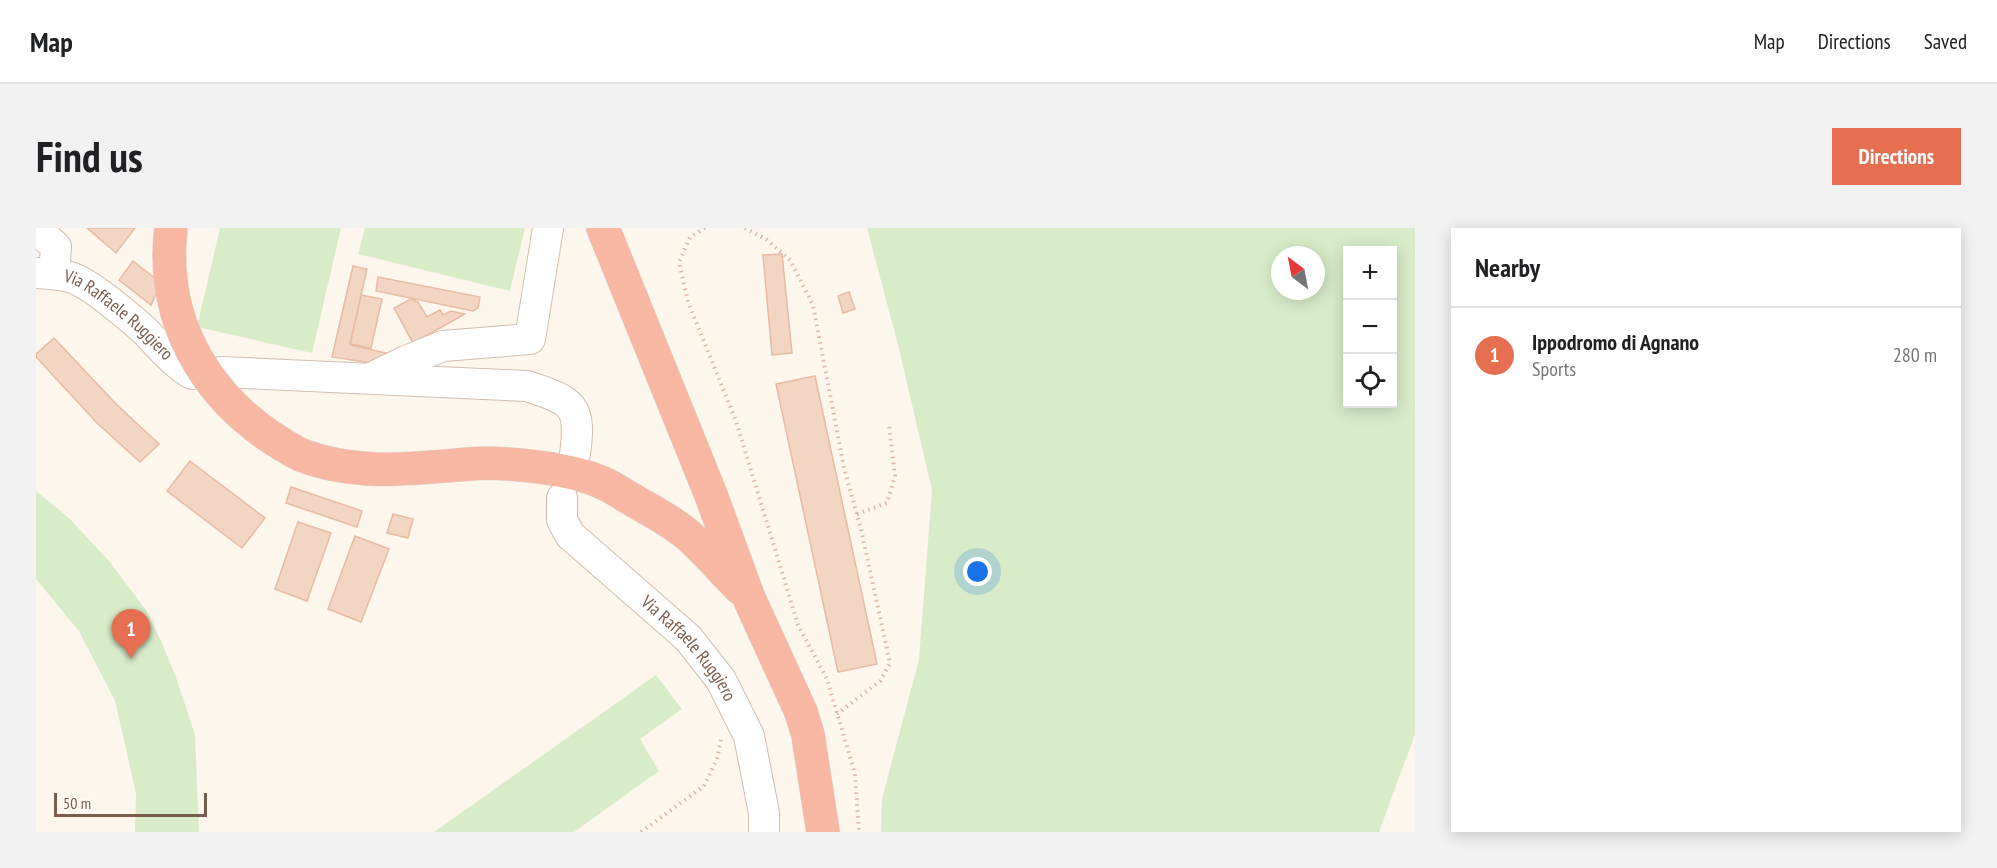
<!DOCTYPE html>
<meta charset="utf-8">
<style>
:root{--surface:#fff;--page:#f2f2f2;--text:#202124;--muted:#757577;--line:#e0e0e0;--accent:#e76f51}
body{margin:0;font-family:"PT Sans Narrow",sans-serif;background:var(--page);color:var(--text)}
.controls{position:absolute;right:18px;top:18px;display:grid;overflow:hidden;border-radius:0px;box-shadow:0 3px 15px #0003}
.controls button{width:54px;height:54px;display:grid;place-items:center;padding:0;border:0;border-bottom:2px solid var(--line);background:var(--surface);color:var(--text);font:30px sans-serif}
.compass{position:absolute;left:1235px;top:18px;width:54px;height:54px;border-radius:50%;background:var(--surface);box-shadow:0 3px 15px #0003;rotate:328deg}
.scale{position:absolute;left:18px;bottom:15px;width:153px;box-sizing:border-box;padding-left:6px;border:3px solid #7a5c4d;border-top:0;font-size:16px;line-height:21px;white-space:nowrap;color:#7a5c4d;-webkit-text-stroke:4px #fffaf3;paint-order:stroke}
.you{position:absolute;left:942px;top:344px;width:21px;height:21px;margin:-15px;border:4px solid #fff;border-radius:50%;background:#1a73e8;box-shadow:0 0 0 9px #1a73e833}
.badge{display:grid;place-items:center;width:39px;height:39px;border-radius:50%;background:var(--accent);color:#fff;font-size:20px;font-weight:700}
.pin{position:absolute;translate:-50% -50px;filter:drop-shadow(0 2px 3px #0008)}
.pin::after{content:'';position:absolute;top:32px;width:21px;height:18px;background:inherit;clip-path:polygon(0 0,100% 0,50% 100%)}
.list{margin:0;padding:0;list-style:none}
h2{display:flex;justify-content:space-between;align-items:center;height:78px;margin:0;padding:0 24px;font-size:26px}
h2 small{font-size:20px;font-weight:400;color:var(--muted)}
.list li{display:grid;grid-template-columns:39px 1fr auto;gap:18px;align-items:center;box-sizing:border-box;height:96px;padding:0 24px;border-top:2px solid var(--line)}
.list b{display:block;font-size:22px;white-space:nowrap}
.list p{margin:0;font-size:20px;white-space:nowrap;color:var(--muted)}
.list em{font-size:20px;font-style:normal;color:var(--muted)}
.icon{flex:none;width:33px;height:33px;fill:none;stroke:currentColor;stroke-width:2;stroke-linecap:round;stroke-linejoin:round}
.map{position:relative;flex:none;width:1379px;height:604px;overflow:hidden;border-radius:0px}
header{display:flex;align-items:center;gap:36px;box-sizing:border-box;height:84px;padding:0 30px;background:var(--surface);border-bottom:2px solid var(--line)}
header strong{font-size:28px}
nav{display:flex;gap:33px;margin-inline-start:auto;font-size:21px}
.intro{display:flex;align-items:center;justify-content:space-between;box-sizing:border-box;height:144px;padding:0 36px}
h1{margin:0;font-size:42px}
.button{padding:15px 27px;border-radius:0px;background:var(--accent);color:#fff;font-size:21px;font-weight:700}
main{display:flex;gap:36px;padding:0 36px}
aside{flex:1;background:var(--surface);border-radius:0px;box-shadow:0 3px 15px #0003}
.map>svg:first-child{display:block}
.green{fill:#d8ecc9;fill-rule:evenodd}
.building{fill:#f3d5c3;stroke:#e6bba3;stroke-width:1.5}
.lines{fill:none;stroke-linecap:round;stroke-linejoin:round}
.minor-casing{stroke:#d1beb0;stroke-width:32}
.highway-casing{stroke:#dad1cd;stroke-width:34}
.path{stroke:#d9b8a5;stroke-width:4;stroke-dasharray:1.5 4.5;stroke-linecap:butt}
.minor{stroke:#fff;stroke-width:30}
.highway{stroke:#f7b7a3;stroke-width:33}
.highway-bridge-casing{stroke:#dad1cd;stroke-width:34;stroke-linecap:butt}
.highway-bridge{stroke:#f7b7a3;stroke-width:33}
.labels{text-anchor:middle;stroke-width:6;stroke-linejoin:round;paint-order:stroke}
.street-label{font-size:18px;fill:#7a5c4d;stroke:#fffaf3}
</style>
<header>
<strong>Map</strong>
<nav><a>Map</a><a>Directions</a><a>Saved</a></nav>
</header>
<div class="intro"><h1>Find us</h1><a class="button">Directions</a></div>
<main>
<div class="map">
<svg width="1379" height="604" viewBox="0 0 1379 604">
<rect width="100%" height="100%" fill="#fdf6ec"/>
<path class="green" d="M 184,0 L 305,0 L 276,125 L 161,99 Z
M 329,0 L 489,0 L 474,63 L 322,26 Z
M 831,0 L 1379,0 L 1379,506 L 1343,604 L 845,604 L 846,571 L 883,431 L 896,262 L 862,117 ZM 1356,22 L 1356,176 L 1312,176 L 1312,22 ZM 1244,27 L 1280,27 L 1280,63 L 1244,63 Z
M 0,263 L 33,290 L 73,333 L 110,382 L 125,413 L 140,449 L 159,507 L 163,604 L 99,604 L 100,565 L 79,473 L 43,403 L 0,351 Z
M 620,447 L 646,481 L 604,511 L 623,543 L 538,604 L 398,604 Z"/>
<path class="building" d="M 51,0 L 99,0 L 80,25 Z
M 746,26 L 756,125 L 736,127 L 727,27 Z
M 97,33 L 125,55 L 115,77 L 83,52 Z
M 317,38 L 331,41 L 314,117 L 350,125 L 335,135 L 296,129 Z
M 342,49 L 444,69 L 442,80 L 437,83 L 340,63 Z
M 813,64 L 819,81 L 807,85 L 802,68 Z
M 325,67 L 346,71 L 335,120 L 314,116 Z
M 375,71 L 382,74 L 391,89 L 404,82 L 407,87 L 415,83 L 429,86 L 377,115 L 358,80 Z
M 18,110 L 81,177 L 123,216 L 104,234 L 61,195 L 0,129 L 0,126 Z
M 779,148 L 841,436 L 802,444 L 740,156 Z
M 154,233 L 229,290 L 206,320 L 131,263 Z
M 255,259 L 326,283 L 321,299 L 250,275 Z
M 357,286 L 377,291 L 372,310 L 351,305 Z
M 262,294 L 295,305 L 271,373 L 239,361 Z
M 319,308 L 353,321 L 325,394 L 292,381 Z"/>
<g class="lines">
<defs>
<g id="minor">
<path d="M 0,0 L 20,19 L 18,46"/>
<path id="s1" d="M 0,45 C 12,46 25,46 37,50 C 56,57 92,88 108,102 C 124,118 137,135 156,146"/>
<path d="M 185,144 L 491,158 C 536,173 546,176 539,226"/>
<path d="M 337,149 L 370,133 L 407,118 L 494,111 L 512,0"/>
<path id="s2" d="M 526,270 L 526,292 L 534,307 L 652,410 L 685,452 L 713,508 L 728,585 L 728,604"/>
</g>
<path id="highway" d="M 567,0 L 675,267 L 712,368 L 765,484 L 772,507 L 787,604
M 265,227 C 320,248 375,241 432,236 C 468,233 534,240 567,255 C 577,259 586,266 595,271 C 614,282 636,293 653,308 C 671,324 687,343 704,360"/>
</defs>
<use href="#minor" class="minor-casing"/>
<use href="#highway" class="highway-casing"/>
<path class="path" d="M 669,0 L 654,9 L 643,34 L 652,74 L 700,193 L 762,397 L 791,451 L 819,546 L 823,604
M 709,0 L 731,12 L 754,32 L 777,77 L 808,240 L 825,301 L 854,435 L 844,453 L 801,486
M 821,286 L 851,275 L 859,248 L 853,197
M 605,604 L 668,558 L 681,531 L 686,508"/>
<use href="#minor" class="minor"/>
<use href="#highway" class="highway"/>
<defs>
<path id="highway-bridge" d="M 135,0 C 123,101 178,182 265,227"/>
</defs>
<use href="#highway-bridge" class="highway-bridge-casing"/>
<use href="#highway-bridge" class="highway-bridge"/>
</g>
<g class="labels">
<g class="street-label">
<text dy="6" stroke="none"><textPath href="#s1" startOffset="96">Via Raffaele Ruggiero</textPath></text>
<text dy="6" stroke="none"><textPath href="#s2" startOffset="204">Via Raffaele Ruggiero</textPath></text>
</g>
</g>
</svg>
<div class="controls">
<button>+</button>
<button>−</button>
<button><svg class="icon" aria-label="locate" viewBox="0 0 24 24"><circle cx="12" cy="12" r="6"/><path d="M12 2v4M12 18v4M2 12h4M18 12h4"/></svg></button>
</div>
<svg class="compass" viewBox="-18 -18 36 36"><path d="M0-13l5 13h-10z" fill="#e53935"/><path d="M0 13l5-13h-10z" fill="#757577"/></svg>
<div class="scale">50 m</div>
<div class="you"></div>
<div class="pin badge" style="left:95px;top:431px">1</div>
</div>
<aside>
<h2>Nearby<small></small></h2>
<ul class="list">
<li><span class="badge">1</span><div><b>Ippodromo di Agnano</b><p>Sports</p></div><em>280 m</em></li>
</ul>
</aside>
</main>
